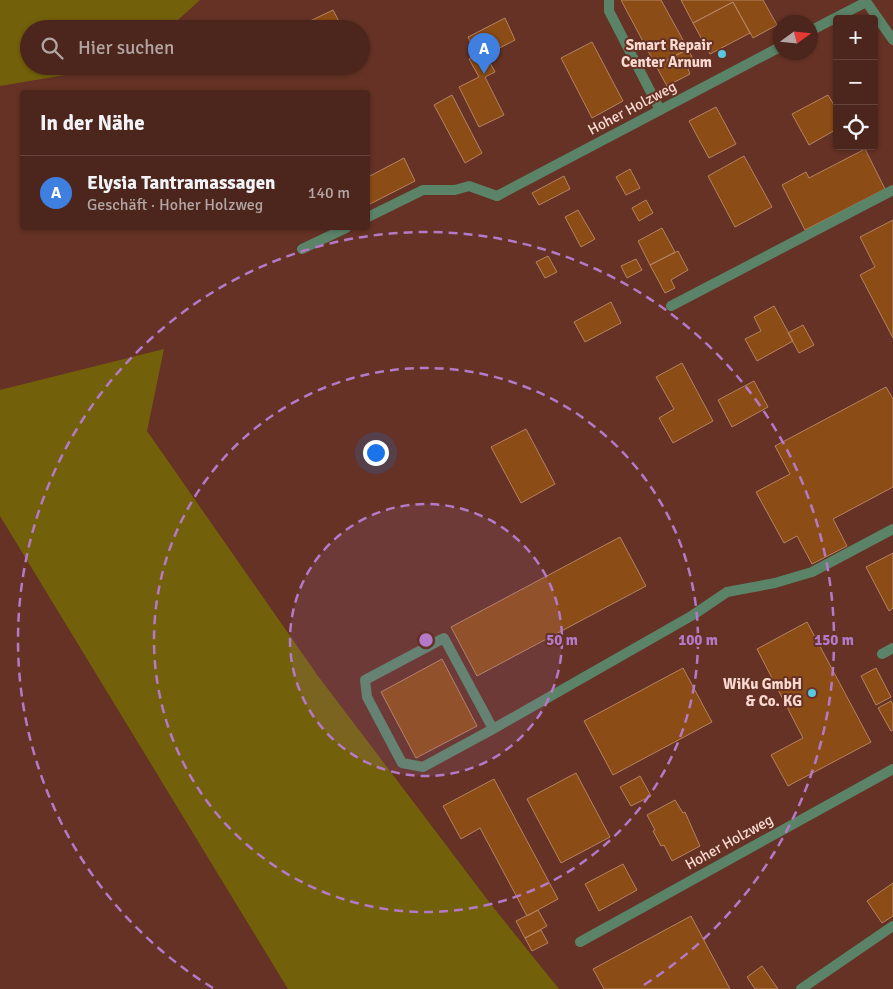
<!DOCTYPE html>
<html lang="de">
<meta charset="utf-8">
<style>
:root{--surface:#4c261c;--page:#563229;--text:#f1f3f6;--muted:#b2a5a3;--line:#63433b;--accent:#bca0f2}
body{margin:0;font-family:Signika,sans-serif;background:var(--page);color:var(--text)}
.controls{position:absolute;right:15px;top:15px;display:grid;overflow:hidden;border-radius:5px;box-shadow:0 1px 4px #0004}
.controls button{width:45px;height:45px;display:grid;place-items:center;padding:0;border:0;border-bottom:1px solid var(--line);background:var(--surface);color:var(--text);font:25px sans-serif}
.compass{position:absolute;left:773px;top:15px;width:45px;height:45px;border-radius:50%;background:var(--surface);box-shadow:0 1px 4px #0004;rotate:75deg}
.you{position:absolute;left:375px;top:452px;width:18px;height:18px;margin:-12px;border:4px solid #fff;border-radius:50%;background:#1a73e8;box-shadow:0 0 0 8px #1a73e833}
.badge{display:grid;place-items:center;width:32px;height:32px;border-radius:50%;background:var(--accent);color:#fff;font-size:16px;font-weight:700}
.pin{position:absolute;translate:-50% -41px;filter:drop-shadow(0 1px 2px #0008)}
.pin::after{content:'';position:absolute;top:26px;width:18px;height:15px;background:inherit;clip-path:polygon(0 0,100% 0,50% 100%)}
.list{margin:0;padding:0;list-style:none}
h2{display:flex;justify-content:space-between;align-items:center;height:65px;margin:0;padding:0 20px;font-size:21px}
h2 small{font-size:16px;font-weight:400;color:var(--muted)}
.list li{display:grid;grid-template-columns:32px 1fr auto;gap:15px;align-items:center;box-sizing:border-box;height:75px;padding:0 20px;border-top:1px solid var(--line)}
.list b{display:block;font-size:19px;white-space:nowrap}
.list p{margin:0;font-size:16px;white-space:nowrap;color:var(--muted)}
.list em{font-size:16px;font-style:normal;color:var(--muted)}
.icon{flex:none;width:28px;height:28px;fill:none;stroke:currentColor;stroke-width:2;stroke-linecap:round;stroke-linejoin:round}
.map{position:relative;flex:none;width:893px;height:989px;overflow:hidden}
.search{position:absolute;background:var(--surface);box-shadow:0 1px 4px #0004;left:20px;top:20px;width:350px;height:55px;display:flex;align-items:center;gap:12px;box-sizing:border-box;padding:0 18px;border-radius:28px;color:var(--muted);font-size:19px}
.panel{position:absolute;background:var(--surface);box-shadow:0 1px 4px #0004;left:20px;top:90px;width:350px;height:140px;border-radius:5px}
.map>svg:first-child{display:block}
.green{fill:#73600a}
.building{fill:#8c4c16;stroke:#b48362}
.lines{fill:none;stroke-linecap:round;stroke-linejoin:round}
.lane{stroke:#5a8368;stroke-width:10}
.street{stroke:#5a8368;stroke-width:10}
.ring{fill:none;stroke:#b47ac7;stroke-width:2.5;stroke-dasharray:9 6}
.poi-dot{fill:#57c9e2;stroke:#653225;stroke-width:2}
.labels{text-anchor:middle;stroke-width:4;stroke-linejoin:round;paint-order:stroke}
.poi-label{font-size:15px;font-weight:bold;fill:#f9d9d0;stroke:#653225;text-anchor:end}
.street-label{font-size:15px;fill:#f9d9d0;stroke:#653225}
.centre{fill:#b47ac7;stroke:#653225;stroke-width:2.5}
.ring-label{font-size:15px;text-anchor:middle;font-weight:bold;fill:#b47ac7;stroke:#653225;stroke-width:4;stroke-linejoin:round;paint-order:stroke}
</style>
<div class="map">
<svg width="893" height="989" viewBox="0 0 893 989">
<rect width="100%" height="100%" fill="#653225"/>
<path class="green" d="M 0,0 L 200,0 L 168,29 L 29,29 L 29,66 L 118,66 L 0,86 Z
M 164,349 L 147,431 L 318,676 L 493,907 L 559,989 L 288,989 L 0,516 L 0,390 Z"/>
<path class="building" d="M 621,0 L 661,0 L 688,49 L 656,66 Z
M 681,0 L 763,0 L 777,25 L 753,38 L 733,2 L 693,23 Z
M 733,2 L 750,33 L 710,54 L 693,23 Z
M 333,10 L 343,29 L 314,29 L 310,21 Z
M 505,18 L 515,40 L 486,55 L 495,72 L 485,77 L 504,115 L 479,127 L 459,87 L 479,77 L 469,59 L 477,55 L 468,37 Z
M 592,42 L 623,101 L 592,118 L 561,58 Z
M 688,49 L 696,65 L 688,69 L 690,74 L 667,86 L 656,66 Z
M 333,66 L 349,66 L 336,73 Z
M 452,95 L 482,153 L 465,163 L 434,105 Z
M 828,95 L 837,110 L 837,129 L 809,145 L 792,114 Z
M 716,107 L 736,144 L 709,158 L 689,121 Z
M 865,149 L 885,189 L 805,230 L 782,185 L 806,172 L 809,178 Z
M 744,156 L 772,207 L 735,227 L 708,176 Z
M 404,158 L 415,181 L 368,205 L 368,177 Z
M 630,169 L 640,188 L 626,195 L 616,177 Z
M 564,176 L 570,189 L 539,205 L 532,193 Z
M 646,200 L 653,213 L 639,221 L 632,208 Z
M 578,210 L 595,239 L 581,247 L 565,217 Z
M 893,220 L 893,338 L 860,275 L 875,267 L 860,237 Z
M 662,228 L 675,252 L 650,265 L 638,241 Z
M 678,251 L 688,270 L 671,280 L 675,288 L 665,293 L 650,265 Z
M 548,256 L 557,272 L 545,278 L 536,262 Z
M 636,259 L 642,270 L 627,278 L 621,266 Z
M 611,302 L 621,323 L 585,342 L 574,322 Z
M 774,306 L 793,341 L 757,361 L 745,339 L 761,331 L 754,317 Z
M 803,325 L 814,345 L 799,353 L 788,333 Z
M 682,363 L 713,421 L 673,443 L 659,418 L 674,409 L 656,377 Z
M 754,381 L 768,407 L 732,427 L 718,400 Z
M 886,387 L 893,399 L 893,487 L 833,519 L 847,546 L 812,564 L 797,536 L 784,543 L 756,492 L 790,474 L 775,446 Z
M 526,429 L 555,484 L 521,503 L 491,447 Z
M 620,537 L 646,586 L 477,676 L 451,627 Z
M 893,553 L 893,608 L 889,611 L 866,567 Z
M 807,622 L 871,742 L 788,786 L 771,755 L 803,738 L 757,649 Z
M 442,659 L 477,726 L 416,758 L 381,692 Z
M 683,668 L 712,722 L 613,775 L 584,721 Z
M 876,668 L 891,697 L 876,705 L 861,676 Z
M 891,701 L 893,705 L 893,730 L 891,731 L 878,708 Z
M 576,773 L 610,837 L 561,863 L 527,799 Z
M 640,776 L 651,796 L 631,806 L 620,787 Z
M 494,779 L 558,899 L 527,916 L 480,828 L 461,839 L 443,806 Z
M 675,800 L 683,813 L 685,812 L 700,846 L 672,861 L 664,845 L 661,846 L 653,831 L 655,830 L 647,815 Z
M 623,864 L 637,890 L 599,911 L 585,884 Z
M 893,883 L 893,916 L 882,923 L 867,901 Z
M 538,910 L 547,926 L 525,938 L 516,921 Z
M 691,916 L 730,989 L 604,989 L 593,969 Z
M 541,930 L 548,943 L 532,951 L 525,938 Z
M 762,966 L 778,989 L 755,989 L 747,977 Z"/>
<g class="lines">
<path class="lane" d="M 609,0 L 609,11 L 660,110
M 368,217 L 423,190 L 455,190 L 469,186 L 497,196
M 302,249 L 346,228
M 671,306 L 893,190
M 882,654 L 893,648
M 493,729 L 444,638 L 365,680 L 367,697 L 402,763 L 423,767 L 493,729 L 693,615 L 727,592 L 775,583 L 812,572 L 893,529
M 801,989 L 893,926"/>
<path class="street" d="M 865,0 L 893,40
M 810,31 L 866,2
M 497,196 L 780,47
M 580,942 L 893,769"/>
</g>
<circle cx="426" cy="640" r="136" fill="#b47ac7" fill-opacity=".12"/>
<g class="ring">
<circle cx="426" cy="640" r="136"/>
<circle cx="426" cy="640" r="272"/>
<path d="M213 988A408 408 0 1 1 639 988"/>
</g>
<g class="poi-dot">
<circle cx="722" cy="54" r="5"/>
<circle cx="812" cy="693" r="5"/>
</g>
<g class="labels">
<g class="poi-label">
<text x="712" y="50">Smart Repair<tspan x="712" dy="17">Center Arnum</tspan></text>
<text x="802" y="689">WiKu GmbH<tspan x="802" dy="17">&amp; Co. KG</tspan></text>
</g>
<g class="street-label">
<text transform="translate(632 108) rotate(-28)" y="5">Hoher Holzweg</text>
<text transform="translate(729 842) rotate(-29)" y="5">Hoher Holzweg</text>
</g>
</g>
<circle cx="426" cy="640" r="8" class="centre"/>
<g class="ring-label">
<text x="562" y="645">50 m</text>
<text x="698" y="645">100 m</text>
<text x="834" y="645">150 m</text>
</g>
</svg>
<div class="controls">
<button>+</button>
<button>−</button>
<button><svg class="icon" aria-label="locate" viewBox="0 0 24 24"><circle cx="12" cy="12" r="6"/><path d="M12 2v4M12 18v4M2 12h4M18 12h4"/></svg></button>
</div>
<svg class="compass" viewBox="-18 -18 36 36"><path d="M0-13l5 13h-10z" fill="#e53935"/><path d="M0 13l5-13h-10z" fill="#b2a5a3"/></svg>
<div class="you"></div>
<div class="pin badge" style="left:484px;top:74px;background:#3f7fe0">A</div>
<div class="search"><svg class="icon" aria-label="search" viewBox="0 0 24 24"><circle cx="10" cy="10" r="6"/><path d="M15 15l6 6"/></svg>Hier suchen</div>
<section class="panel">
<h2>In der Nähe<small></small></h2>
<ul class="list">
<li><span class="badge" style="background:#3f7fe0">A</span><div><b>Elysia Tantramassagen</b><p>Geschäft · Hoher Holzweg</p></div><em>140 m</em></li>
</ul>
</section>
</div>
